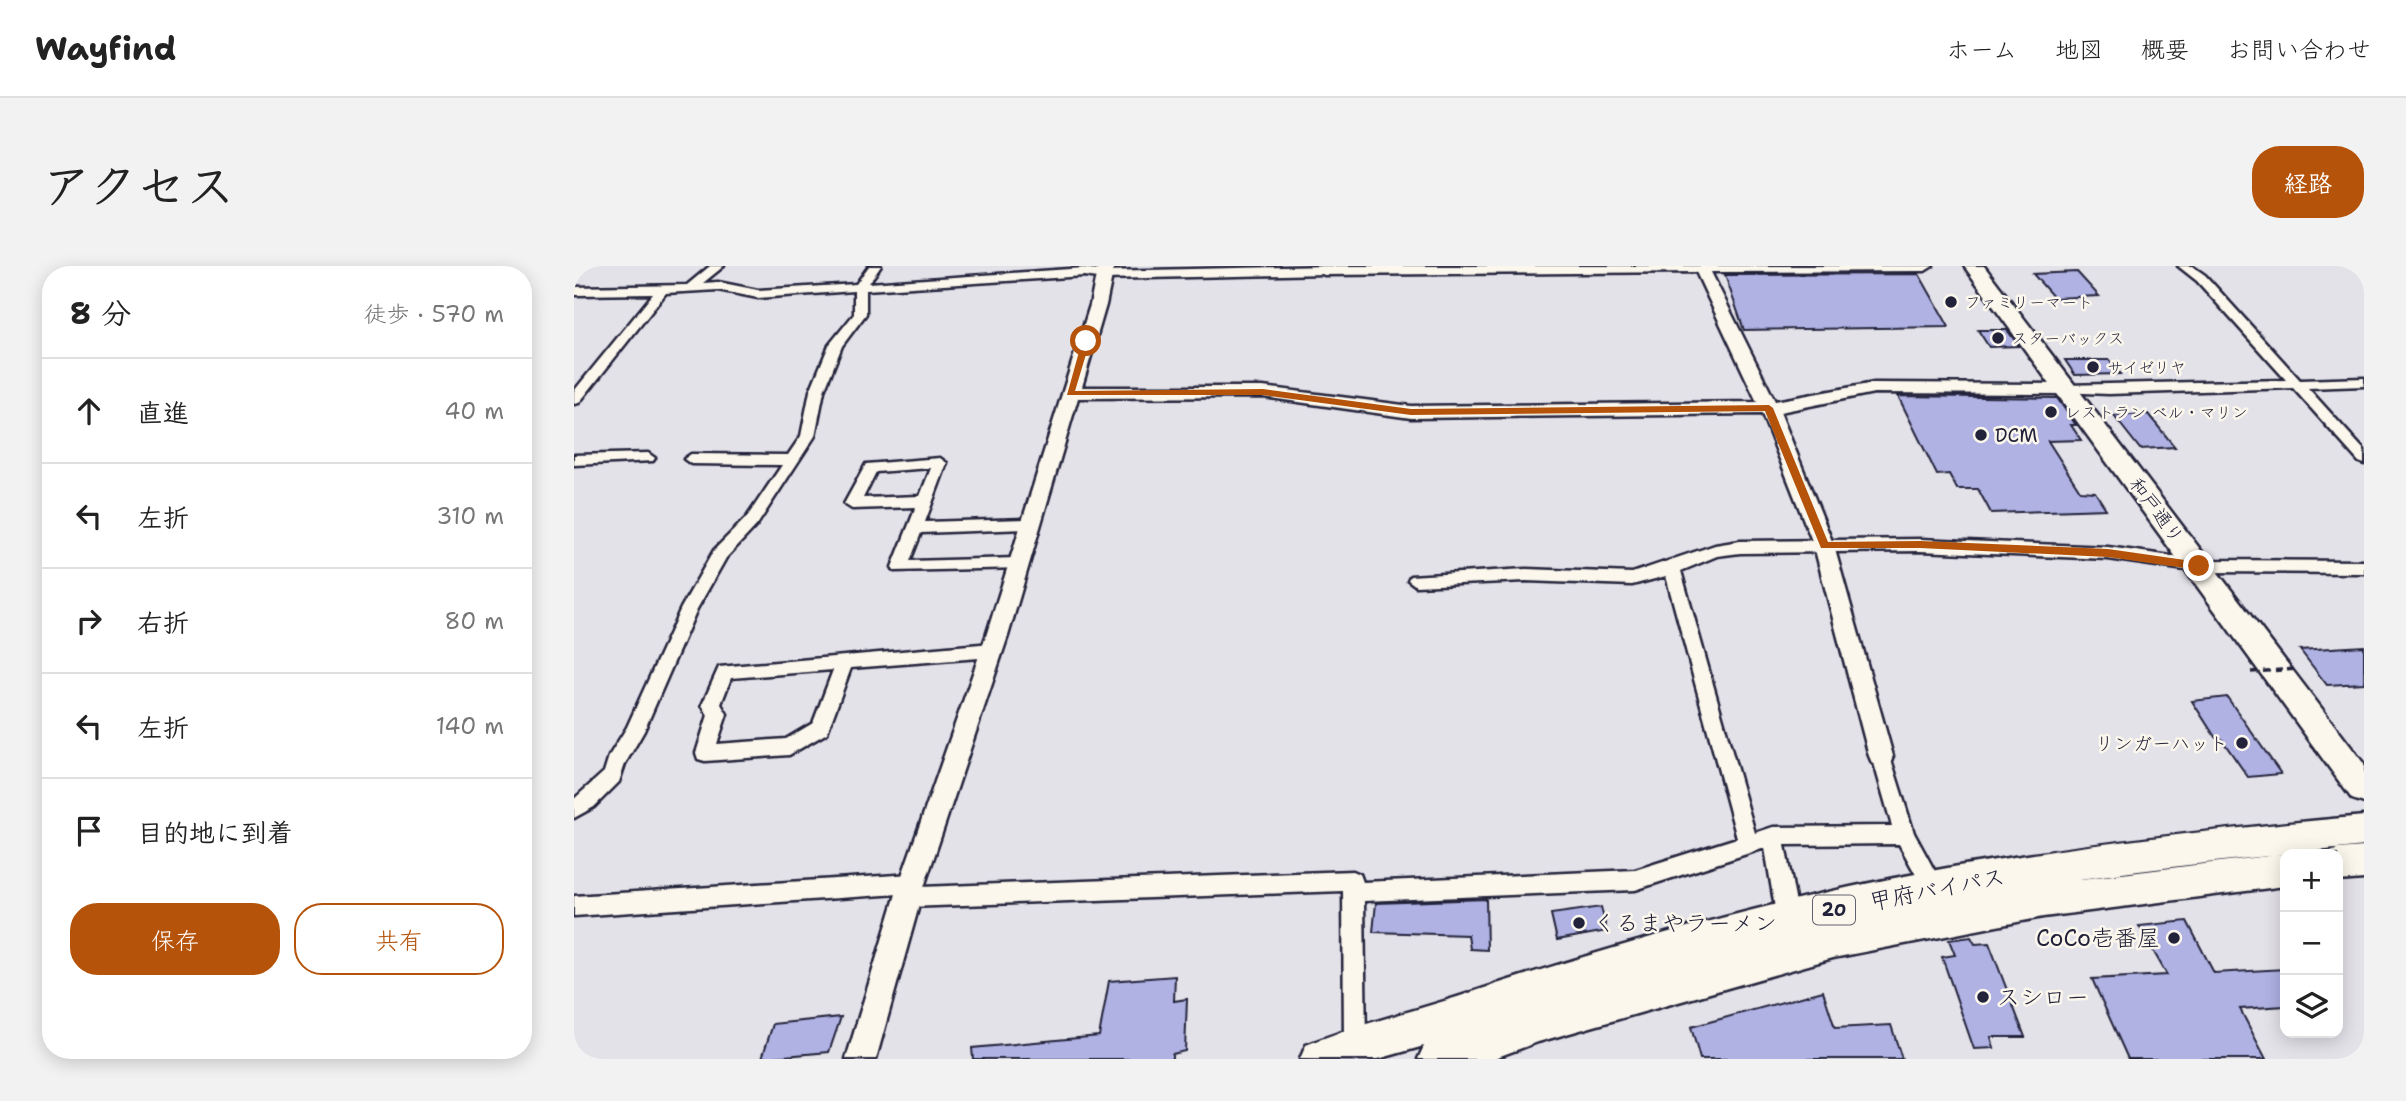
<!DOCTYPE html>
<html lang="ja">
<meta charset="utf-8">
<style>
:root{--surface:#fff;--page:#f2f2f2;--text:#222;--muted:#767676;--line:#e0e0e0;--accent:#b45309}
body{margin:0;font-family:"Shantell Sans","Klee One",sans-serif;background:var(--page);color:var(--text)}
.controls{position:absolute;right:21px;bottom:21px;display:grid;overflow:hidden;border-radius:14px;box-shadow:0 4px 18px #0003}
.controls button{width:63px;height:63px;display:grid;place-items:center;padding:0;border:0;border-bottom:2px solid var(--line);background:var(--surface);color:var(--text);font:35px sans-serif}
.stop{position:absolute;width:21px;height:21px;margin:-16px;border:5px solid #b45309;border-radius:50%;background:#fff}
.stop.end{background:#b45309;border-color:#fff;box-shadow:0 2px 7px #0008}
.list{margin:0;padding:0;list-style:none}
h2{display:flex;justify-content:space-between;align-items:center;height:91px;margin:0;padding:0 28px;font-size:30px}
h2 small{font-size:23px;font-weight:400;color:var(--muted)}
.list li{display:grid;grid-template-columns:46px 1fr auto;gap:21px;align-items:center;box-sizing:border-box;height:105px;padding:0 28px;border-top:2px solid var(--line)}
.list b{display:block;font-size:26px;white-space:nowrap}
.list em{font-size:23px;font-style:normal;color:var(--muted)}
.actions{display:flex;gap:14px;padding:21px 28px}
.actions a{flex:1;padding:16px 0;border:2px solid var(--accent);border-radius:28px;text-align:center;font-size:24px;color:var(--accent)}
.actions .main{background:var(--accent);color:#fff}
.icon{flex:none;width:38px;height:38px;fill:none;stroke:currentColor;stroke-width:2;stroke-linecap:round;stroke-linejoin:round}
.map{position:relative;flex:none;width:1790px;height:793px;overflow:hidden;border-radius:28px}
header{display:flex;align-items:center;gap:42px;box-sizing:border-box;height:98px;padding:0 35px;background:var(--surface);border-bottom:2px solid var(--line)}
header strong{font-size:33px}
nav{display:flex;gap:38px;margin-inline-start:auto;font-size:24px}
.intro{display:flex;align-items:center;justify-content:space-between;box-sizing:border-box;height:168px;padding:0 42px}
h1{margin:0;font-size:49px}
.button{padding:18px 32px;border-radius:28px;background:var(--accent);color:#fff;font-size:24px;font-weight:700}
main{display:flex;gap:42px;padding:0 42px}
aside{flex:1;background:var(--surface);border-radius:28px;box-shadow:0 4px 18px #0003}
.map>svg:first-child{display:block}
.building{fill:#afb2e3;stroke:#22223b;stroke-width:2}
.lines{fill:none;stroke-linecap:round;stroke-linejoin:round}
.minor-casing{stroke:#22223b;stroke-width:5}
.tertiary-casing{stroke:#22223b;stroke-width:5}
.trunk-casing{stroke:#22223b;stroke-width:5}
.minor{fill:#fbf7ec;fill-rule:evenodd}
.tertiary{fill:#fbf7ec;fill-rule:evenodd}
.trunk{fill:#fbf7ec;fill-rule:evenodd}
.path-bridge{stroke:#22223b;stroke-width:3.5;stroke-dasharray:7 5;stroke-linecap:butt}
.route{fill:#b45309}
.poi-dot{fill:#22223b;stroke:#fbf7ec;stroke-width:2.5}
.labels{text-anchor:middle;stroke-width:5;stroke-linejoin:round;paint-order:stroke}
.far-poi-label{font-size:16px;fill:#22223b;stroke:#fbf7ec;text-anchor:start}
.shield{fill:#fbf7ec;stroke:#636270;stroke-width:2}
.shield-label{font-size:18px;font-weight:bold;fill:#22223b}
.poi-label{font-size:19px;fill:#22223b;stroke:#fbf7ec;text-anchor:start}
.street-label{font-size:19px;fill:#22223b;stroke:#fbf7ec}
.near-street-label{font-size:23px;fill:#22223b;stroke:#fbf7ec}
.near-poi-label{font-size:23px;fill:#22223b;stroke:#fbf7ec;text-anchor:start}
</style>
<header>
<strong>Wayfind</strong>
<nav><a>ホーム</a><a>地図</a><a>概要</a><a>お問い合わせ</a></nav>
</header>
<div class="intro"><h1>アクセス</h1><a class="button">経路</a></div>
<main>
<aside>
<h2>8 分<small>徒歩 · 570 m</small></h2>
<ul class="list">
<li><svg class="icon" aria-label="ahead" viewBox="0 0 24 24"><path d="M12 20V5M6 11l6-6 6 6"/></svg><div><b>直進</b></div><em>40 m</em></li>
<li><svg class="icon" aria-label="left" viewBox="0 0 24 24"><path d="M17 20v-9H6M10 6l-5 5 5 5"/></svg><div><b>左折</b></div><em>310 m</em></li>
<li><svg class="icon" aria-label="right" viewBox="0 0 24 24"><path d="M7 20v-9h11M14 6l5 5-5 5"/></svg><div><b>右折</b></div><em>80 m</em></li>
<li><svg class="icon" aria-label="left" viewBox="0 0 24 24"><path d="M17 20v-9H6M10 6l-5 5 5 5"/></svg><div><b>左折</b></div><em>140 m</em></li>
<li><svg class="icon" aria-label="arrive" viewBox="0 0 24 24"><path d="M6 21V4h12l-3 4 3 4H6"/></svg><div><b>目的地に到着</b></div></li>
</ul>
<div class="actions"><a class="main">保存</a><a>共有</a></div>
</aside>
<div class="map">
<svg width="1790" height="793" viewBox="0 0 1790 793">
<rect width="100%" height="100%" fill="#e4e2e9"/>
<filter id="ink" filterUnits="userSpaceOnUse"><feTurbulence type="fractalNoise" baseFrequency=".0143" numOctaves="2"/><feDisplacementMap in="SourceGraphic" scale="14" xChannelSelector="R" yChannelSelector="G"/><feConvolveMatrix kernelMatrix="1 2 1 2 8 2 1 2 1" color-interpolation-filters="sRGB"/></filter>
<g filter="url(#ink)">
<path class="building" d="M 1503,6 L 1525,30 L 1480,32 L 1459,8 Z
M 1345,8 L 1375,61 L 1170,64 L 1151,9 Z
M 1404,64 L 1433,64 L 1445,80 L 1415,81 Z
M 1491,94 L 1535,94 L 1546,108 L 1501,109 Z
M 1324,130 L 1483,132 L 1502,159 L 1497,159 L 1507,174 L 1474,175 L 1506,225 L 1521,226 L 1532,243 L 1417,247 L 1404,223 L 1383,223 L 1375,208 L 1363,209 Z
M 1574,148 L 1601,181 L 1566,183 L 1540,150 Z
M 1790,380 L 1790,417 L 1753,419 L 1726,384 Z
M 1653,431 L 1707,508 L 1674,511 L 1646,471 L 1641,471 L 1618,435 Z
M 912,633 L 913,684 L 896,683 L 894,669 L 799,666 L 802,637 Z
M 1027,641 L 1033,665 L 983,674 L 977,648 Z
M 1613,655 L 1640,707 L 1711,703 L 1711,740 L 1666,743 L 1692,793 L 1554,793 L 1518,713 L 1593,709 L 1565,660 Z
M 1397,671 L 1401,678 L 1415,677 L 1451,771 L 1417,771 L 1420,782 L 1400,783 L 1368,691 L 1381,689 L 1375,674 Z
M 601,710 L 600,735 L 613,733 L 611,785 L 598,788 L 598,793 L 399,793 L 398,782 L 525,770 L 535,715 Z
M 1249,725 L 1261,762 L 1317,759 L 1328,793 L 1126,793 L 1117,761 Z
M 267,751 L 255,786 L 188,792 L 199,758 Z"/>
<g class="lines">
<defs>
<path id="minor" d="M 136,0 L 150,0 L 129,17 L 144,16 L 184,24 L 282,18 L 295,0 L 307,0 L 295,17 L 510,2 L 530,5 L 755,0 L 756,4 L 750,8 L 530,13 L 510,10 L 292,24 L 292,48 L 268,80 L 250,125 L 241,170 L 183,259 L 152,292 L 123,343 L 70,465 L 51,498 L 45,516 L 20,541 L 0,552 L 0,533 L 30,506 L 35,490 L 53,461 L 107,342 L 140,284 L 173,251 L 208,199 L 117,198 L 110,193 L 117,188 L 214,189 L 227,170 L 236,125 L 255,79 L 280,48 L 280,25 L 184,32 L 144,24 L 92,27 L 5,137 L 0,138 L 0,125 L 79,28 L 0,29 L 0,21 L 113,19 Z
M 1604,0 L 1618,0 L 1631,9 L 1726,114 L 1790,112 L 1790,120 L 1734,122 L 1790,184 L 1790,198 L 1785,196 L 1719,122 L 1535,128 L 1485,126 L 1483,123 L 1490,119 L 1712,114 L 1623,15 Z
M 74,187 L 81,192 L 79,195 L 0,199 L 0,189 Z
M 366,192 L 373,197 L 351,256 L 455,253 L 463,258 L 455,263 L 347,267 L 336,295 L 443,292 L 451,298 L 449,302 L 320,305 L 318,301 L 342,241 L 278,243 L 270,238 L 292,198 ZM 357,202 L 346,230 L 289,232 L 302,206 Z
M 1346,273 L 1534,281 L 1625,294 L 1790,295 L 1790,307 L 1625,306 L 1534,293 L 1346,285 L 1166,287 L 1143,290 L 1107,305 L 1181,567 L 1199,561 L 1318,560 L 1298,490 L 1300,484 L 1307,482 L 1314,484 L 1316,490 L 1340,567 L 1370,622 L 1367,629 L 1360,632 L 1353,629 L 1325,578 L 1211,579 L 1225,654 L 1221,661 L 1214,664 L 1207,661 L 1203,654 L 1191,582 L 1061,624 L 790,635 L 792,779 L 789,787 L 781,790 L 773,787 L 770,779 L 769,625 L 334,641 L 327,638 L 325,628 L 0,650 L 0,630 L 338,608 L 345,611 L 347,621 L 779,605 L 786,608 L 789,616 L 1061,604 L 1163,572 L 1092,310 L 1058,319 L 952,315 L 842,320 L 834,314 L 836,310 L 952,303 L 1058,307 L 1141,279 L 1166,275 Z
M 418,377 L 424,379 L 427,384 L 424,389 L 418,391 L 277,402 L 253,467 L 215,489 L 131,495 L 124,493 L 122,487 L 134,449 L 128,439 L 145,401 ZM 259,404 L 239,457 L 212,473 L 143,478 L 153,448 L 147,438 L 157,412 Z"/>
<path id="tertiary" d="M 524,0 L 540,0 L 532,39 L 508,121 L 689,121 L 837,140 L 1183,136 L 1122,6 L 750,9 L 742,4 L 747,0 L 1359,0 L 1351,5 L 1137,6 L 1201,135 L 1300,117 L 1490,118 L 1499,123 L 1490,128 L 1300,127 L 1206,146 L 1260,280 L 1319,490 L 1316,497 L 1307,500 L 1298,497 L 1295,490 L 1240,280 L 1188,148 L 837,152 L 689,131 L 504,132 L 434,370 L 351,618 L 302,793 L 272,793 L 325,618 L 412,370 L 516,39 Z"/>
<path id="trunk" d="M 1390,0 L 1410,0 L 1790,498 L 1790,537 L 1778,533 Z
M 1790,550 L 1790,580 C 1693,590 1595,600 1499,614 L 1711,588 L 1711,620 L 1469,651 L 1259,692 L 964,776 L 918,793 L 844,793 L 850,780 L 804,793 L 726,793 L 732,779 C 786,757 843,745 898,726 C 1048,677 1202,633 1357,605 C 1500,579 1645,563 1790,550 Z
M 1790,581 L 1790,613 L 1764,615 L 1764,588 L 1752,588 L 1764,583 Z"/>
</defs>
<use href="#minor" class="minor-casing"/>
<use href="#tertiary" class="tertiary-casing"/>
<use href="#trunk" class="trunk-casing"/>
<use href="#minor" class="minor"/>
<use href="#tertiary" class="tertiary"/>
<use href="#trunk" class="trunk"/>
<path class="path-bridge" d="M 1677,406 L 1723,403"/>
</g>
</g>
<path class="route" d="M 512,72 L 516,75 L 501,125 L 689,123 L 837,143 L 1195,139 L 1199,142 L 1254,276 L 1346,275 L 1534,283 L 1625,296 L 1630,300 L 1625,304 L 1534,291 L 1346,282 L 1247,282 L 1191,145 L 837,149 L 689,129 L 493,129 L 508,75 Z"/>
<g class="poi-dot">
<circle cx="1377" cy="36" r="7"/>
<circle cx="1424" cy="72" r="7"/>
<circle cx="1519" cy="101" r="7"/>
<circle cx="1477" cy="146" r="7"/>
<circle cx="1407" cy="169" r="7"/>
<circle cx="1668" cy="477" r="7"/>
<circle cx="1005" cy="657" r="7"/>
<circle cx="1600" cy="672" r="7"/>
<circle cx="1409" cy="731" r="7"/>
</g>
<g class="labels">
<g class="far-poi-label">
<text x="1391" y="42">ファミリーマート</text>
<text x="1438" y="78">スターバックス</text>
<text x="1533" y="107">サイゼリヤ</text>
<text x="1491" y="152">レストラン ベル・マリン</text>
</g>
<rect class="shield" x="1239" y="629.5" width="42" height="29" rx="5"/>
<g class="shield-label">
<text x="1260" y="650">20</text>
</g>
<g class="poi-label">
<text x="1421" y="176">DCM</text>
<text x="1654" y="484" text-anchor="end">リンガーハット</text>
</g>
<g class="street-label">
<text transform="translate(1583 244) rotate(53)" y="7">和戸通り</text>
</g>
<g class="near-street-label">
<text transform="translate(1363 623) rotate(-11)" y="8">甲府バイパス</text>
</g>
<g class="near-poi-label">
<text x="1019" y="665">くるまやラーメン</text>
<text x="1586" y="680" text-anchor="end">CoCo壱番屋</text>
<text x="1423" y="739">スシロー</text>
</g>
</g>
</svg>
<div class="controls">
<button>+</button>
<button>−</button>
<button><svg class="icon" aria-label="layers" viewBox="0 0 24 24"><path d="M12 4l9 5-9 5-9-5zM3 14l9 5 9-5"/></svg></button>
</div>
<div class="stop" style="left:512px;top:75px"></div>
<div class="stop end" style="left:1625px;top:300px"></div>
</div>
</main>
